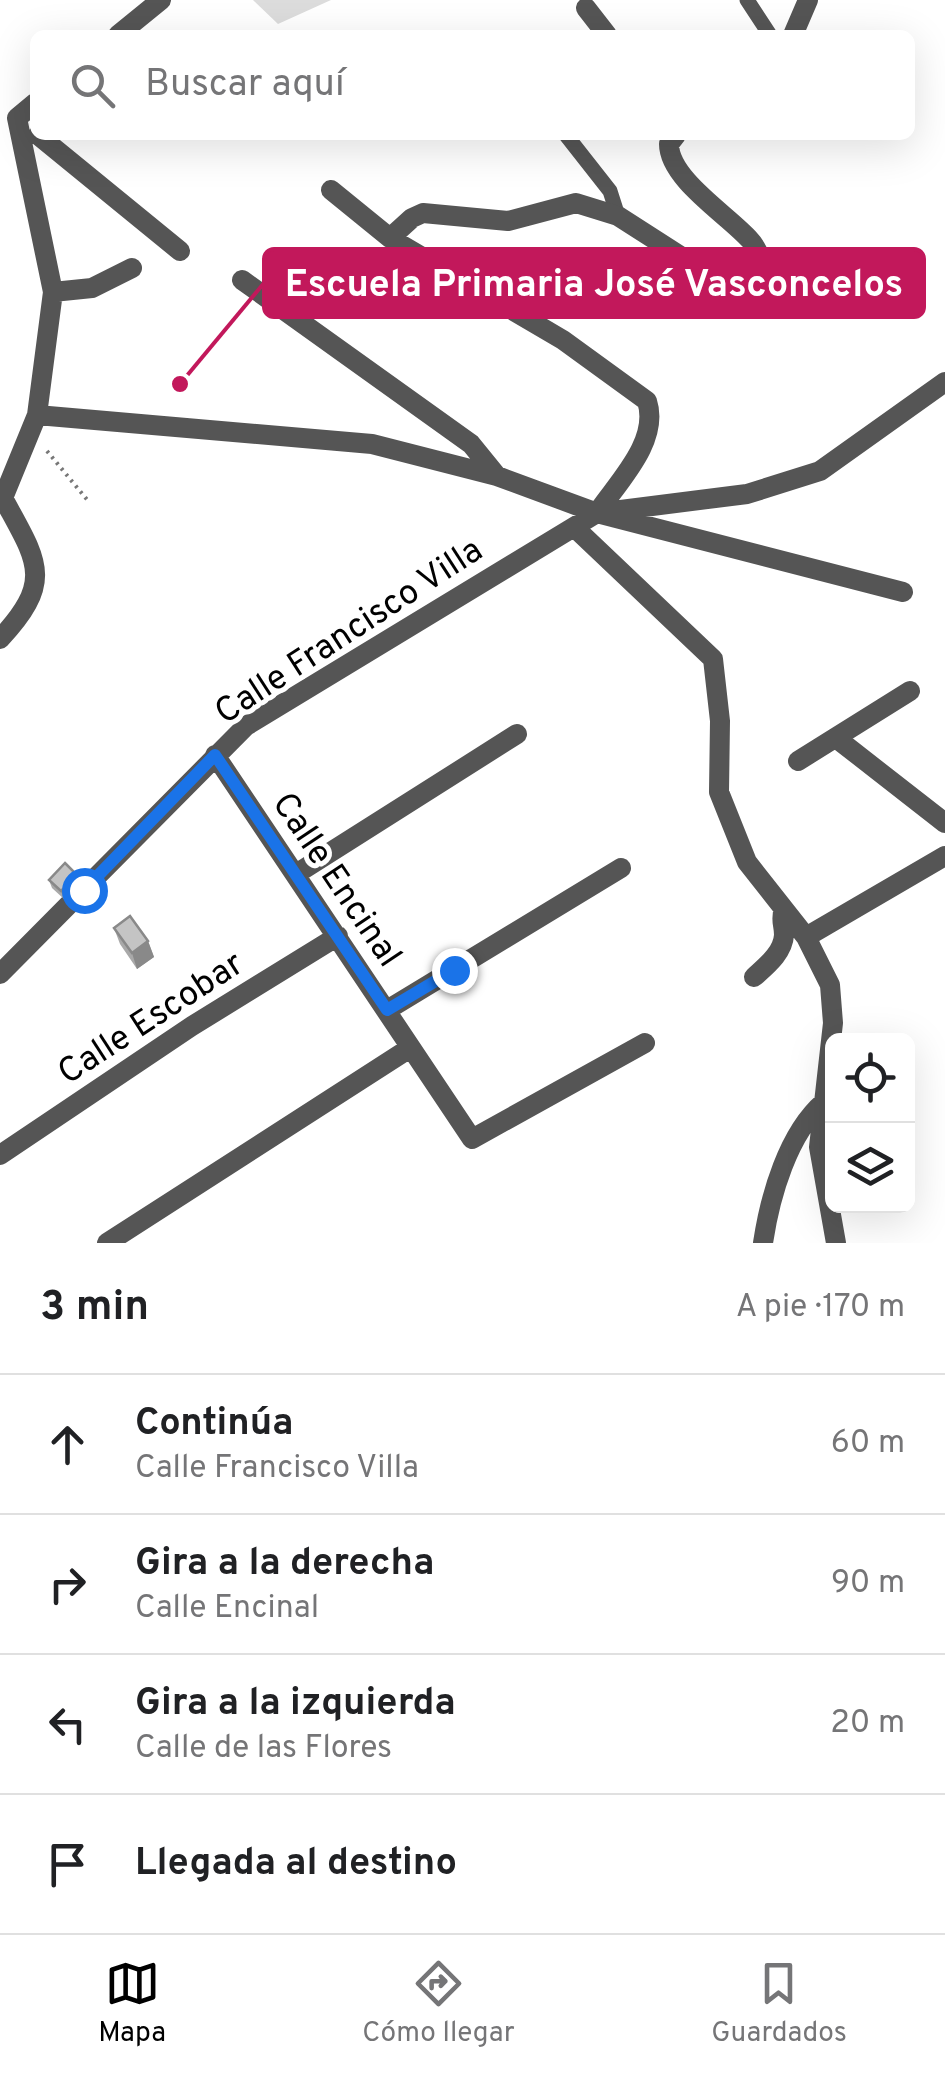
<!DOCTYPE html>
<html lang="es">
<meta charset="utf-8">
<style>
:root{--surface:#fff;--page:#f6f6f6;--text:#202124;--muted:#757577;--line:#e0e0e0;--accent:#000}
body{margin:0;font-family:Overpass,sans-serif;background:var(--page);color:var(--text)}
.controls{position:absolute;right:30px;bottom:30px;display:grid;overflow:hidden;border-radius:15px;box-shadow:0 10px 40px #0002}
.controls button{width:90px;height:90px;display:grid;place-items:center;padding:0;border:0;border-bottom:2px solid var(--line);background:var(--surface);color:var(--text);font:50px sans-serif}
.stop{position:absolute;width:30px;height:30px;margin:-22px;border:8px solid #1a73e8;border-radius:50%;background:#fff}
.stop.end{background:#1a73e8;border-color:#fff;box-shadow:0 2px 10px #0008}
.list{margin:0;padding:0;list-style:none}
h2{display:flex;justify-content:space-between;align-items:center;height:130px;margin:0;padding:0 40px;font-size:42px}
h2 small{font-size:32px;font-weight:400;color:var(--muted)}
.list li{display:grid;grid-template-columns:65px 1fr auto;gap:30px;align-items:center;box-sizing:border-box;height:140px;padding:0 40px;border-top:2px solid var(--line)}
.list b{display:block;font-size:38px;white-space:nowrap}
.list p{margin:0;font-size:32px;white-space:nowrap;color:var(--muted)}
.list em{font-size:32px;font-style:normal;color:var(--muted)}
.icon{flex:none;width:55px;height:55px;fill:none;stroke:currentColor;stroke-width:2;stroke-linecap:round;stroke-linejoin:round}
.map{position:relative;flex:none;width:945px;height:1243px;overflow:hidden}
.search{position:absolute;background:var(--surface);box-shadow:0 10px 40px #0002;left:30px;right:30px;top:30px;height:110px;display:flex;align-items:center;gap:25px;box-sizing:border-box;padding:0 35px;border-radius:15px;color:var(--muted);font-size:38px}
.sheet{height:690px;background:var(--surface)}
nav{display:flex;justify-content:space-around;align-items:center;box-sizing:border-box;height:140px;border-top:2px solid var(--line);background:var(--surface);font-size:28px;color:var(--muted)}
nav a{display:grid;justify-items:center;gap:5px}
nav .on{color:var(--accent)}
.map>svg:first-child{display:block}
.green{fill:#dcdcdc}
.lines{fill:none;stroke-linecap:round;stroke-linejoin:round}
.path{stroke:#777;stroke-width:4;stroke-dasharray:2.5 5;stroke-linecap:butt}
.pedestrian{stroke:#555;stroke-width:15}
.minor{stroke:#555;stroke-width:20}
.wall{fill:#a9a9a9}
.shaded-wall{fill:#898989}
.building{fill:#c4c4c4;stroke:#898989;stroke-width:2.5}
.route{stroke:#1a73e8;stroke-width:12}
.labels{text-anchor:middle;stroke-width:10;stroke-linejoin:round;paint-order:stroke}
.street-label{font-size:35px;fill:#000;stroke:#fff}
.leader{fill:none;stroke:#c2185b;stroke-width:4}
.callout-dot{fill:#c2185b;stroke:#fff;stroke-width:4}
.callout{fill:#c2185b;stroke:#c2185b;stroke-width:4}
.callout-label{font-size:38px;text-anchor:middle;font-weight:bold;fill:#fff}
</style>
<div class="map">
<svg width="945" height="1243" viewBox="0 0 945 1243">
<rect width="100%" height="100%" fill="#fff"/>
<path class="green" d="M 253,0 L 331,0 L 278,24 Z"/>
<g class="lines">
<path class="path" d="M 47,451 L 89,502"/>
<path class="pedestrian" d="M 747,0 L 770,35
M 566,135 L 610,191 L 618,216"/>
<path class="minor" d="M 586,8 L 607,35
M 118,35 L 161,0
M 793,35 L 808,0
M 17,118 L 35,103
M 38,135 L 180,251
M 331,190 L 390,238 L 563,340 L 647,401 C 660,441 618,482 597,513
M 390,238 L 412,218 L 423,213 L 508,221 L 576,203 L 618,216 L 735,291 L 750,291 L 761,283 L 765,268 C 761,259 757,247 750,240 C 728,215 669,179 669,144 L 676,135
M 242,280 L 471,444 L 497,476
M 53,292 L 92,288 L 132,268
M 37,415 L 372,444 L 497,476 L 597,513 L 903,592
M 3,498 L 37,415 L 53,292 L 17,118
M 574,527 L 713,659 L 720,721 L 719,792 L 747,862 L 806,937 L 830,985 L 833,1023 L 819,1147 L 836,1243
M 0,639 C 55,580 37,561 3,498
M 836,738 L 945,823
M 215,755 L 472,1139 L 645,1043
M 798,761 L 910,691
M 296,874 L 517,734
M 806,937 L 945,856
M 0,974 L 246,726 L 597,513 L 747,494 L 820,471 L 945,382
M 754,977 C 766,966 783,953 784,935 C 784,924 780,920 784,909
M 387,1010 L 621,868
M 0,1155 L 192,1026 L 338,936
M 107,1243 L 410,1048
M 763,1243 C 770,1196 788,1133 824,1102"/>
</g>
<path class="wall" d="M 77,875 L 80,884 L 64,899 L 52,888 L 49,880 Z
M 114,928 L 148,941 L 154,957 L 137,969 L 120,944 Z"/>
<path class="shaded-wall" d="M 77,875 L 80,884 L 64,899 L 61,891 Z
M 148,941 L 154,957 L 137,969 L 132,953 Z"/>
<path class="building" d="M 65,863 L 77,875 L 61,891 L 49,880 Z
M 130,916 L 148,941 L 132,953 L 114,928 Z"/>
<g class="lines">
<path class="route" d="M 84,890 L 215,755 L 387,1010 L 454,970"/>
</g>
<g class="labels">
<g class="street-label">
<text transform="translate(348 630) rotate(-33)" y="12">Calle Francisco Villa</text>
<text transform="translate(338 879) rotate(56)" y="12">Calle Encinal</text>
<text transform="translate(150 1017) rotate(-33)" y="12">Calle Escobar</text>
</g>
</g>
<path class="leader" d="M180 384L264 283"/>
<circle class="callout-dot" cx="180" cy="384" r="10"/>
<rect class="callout" x="264" y="249" width="660" height="68" rx="10"/>
<g class="callout-label">
<text x="594" y="296">Escuela Primaria José Vasconcelos</text>
</g>
</svg>
<div class="controls">
<button><svg class="icon" aria-label="locate" viewBox="0 0 24 24"><circle cx="12" cy="12" r="6"/><path d="M12 2v4M12 18v4M2 12h4M18 12h4"/></svg></button>
<button><svg class="icon" aria-label="layers" viewBox="0 0 24 24"><path d="M12 4l9 5-9 5-9-5zM3 14l9 5 9-5"/></svg></button>
</div>
<div class="stop" style="left:84px;top:890px"></div>
<div class="stop end" style="left:454px;top:970px"></div>
<div class="search"><svg class="icon" aria-label="search" viewBox="0 0 24 24"><circle cx="10" cy="10" r="6"/><path d="M15 15l6 6"/></svg>Buscar aquí</div>
</div>
<section class="sheet">
<h2>3 min<small>A pie · 170 m</small></h2>
<ul class="list">
<li><svg class="icon" aria-label="ahead" viewBox="0 0 24 24"><path d="M12 20V5M6 11l6-6 6 6"/></svg><div><b>Continúa</b><p>Calle Francisco Villa</p></div><em>60 m</em></li>
<li><svg class="icon" aria-label="right" viewBox="0 0 24 24"><path d="M7 20v-9h11M14 6l5 5-5 5"/></svg><div><b>Gira a la derecha</b><p>Calle Encinal</p></div><em>90 m</em></li>
<li><svg class="icon" aria-label="left" viewBox="0 0 24 24"><path d="M17 20v-9H6M10 6l-5 5 5 5"/></svg><div><b>Gira a la izquierda</b><p>Calle de las Flores</p></div><em>20 m</em></li>
<li><svg class="icon" aria-label="arrive" viewBox="0 0 24 24"><path d="M6 21V4h12l-3 4 3 4H6"/></svg><div><b>Llegada al destino</b></div></li>
</ul>
</section>
<nav>
<a class="on"><svg class="icon" aria-label="map" viewBox="0 0 24 24"><path d="M3 6l6-2 6 2 6-2v14l-6 2-6-2-6 2zM9 4v14M15 6v14"/></svg>Mapa</a>
<a><svg class="icon" aria-label="directions" viewBox="0 0 24 24"><path d="M12 3l9 9-9 9-9-9zM9 14v-3h6M13 9l2 2-2 2"/></svg>Cómo llegar</a>
<a><svg class="icon" aria-label="saved" viewBox="0 0 24 24"><path d="M7 4h10v16l-5-4-5 4z"/></svg>Guardados</a>
</nav>
